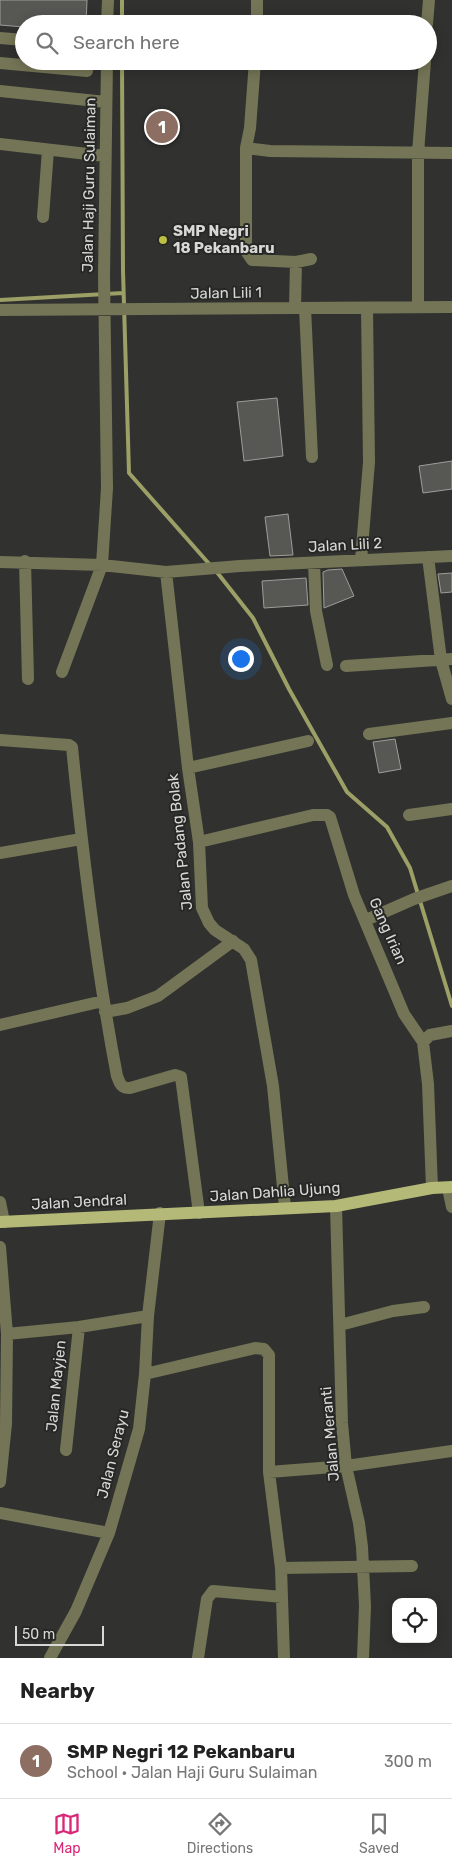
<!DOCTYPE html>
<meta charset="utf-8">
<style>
:root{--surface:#fff;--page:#f2f2f2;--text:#222;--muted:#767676;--line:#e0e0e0;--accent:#db2777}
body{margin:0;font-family:Rubik,sans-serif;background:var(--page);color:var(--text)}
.controls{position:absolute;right:15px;bottom:15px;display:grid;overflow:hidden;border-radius:10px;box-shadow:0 2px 12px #0003}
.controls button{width:45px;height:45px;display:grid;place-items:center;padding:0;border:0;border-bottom:1px solid var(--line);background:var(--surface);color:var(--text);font:25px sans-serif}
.scale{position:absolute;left:15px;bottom:12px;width:89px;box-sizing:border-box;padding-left:5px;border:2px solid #d8d8d7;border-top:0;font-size:14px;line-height:18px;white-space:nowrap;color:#d8d8d7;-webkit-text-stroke:4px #272825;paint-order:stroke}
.you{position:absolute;left:240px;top:658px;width:18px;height:18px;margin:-12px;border:4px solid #fff;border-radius:50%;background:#1a73e8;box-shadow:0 0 0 8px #1a73e833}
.badge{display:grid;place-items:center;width:32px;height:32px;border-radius:50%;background:var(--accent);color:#fff;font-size:16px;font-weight:700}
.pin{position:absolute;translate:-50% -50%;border:2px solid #fff;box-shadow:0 1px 5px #0006}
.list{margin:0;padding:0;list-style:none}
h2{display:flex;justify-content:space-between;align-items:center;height:65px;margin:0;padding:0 20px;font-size:21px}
h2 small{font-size:16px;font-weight:400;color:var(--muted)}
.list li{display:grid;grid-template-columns:32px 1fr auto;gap:15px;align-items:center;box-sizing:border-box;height:75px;padding:0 20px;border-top:1px solid var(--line)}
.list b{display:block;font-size:19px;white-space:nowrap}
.list p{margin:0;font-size:16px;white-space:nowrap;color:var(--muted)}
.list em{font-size:16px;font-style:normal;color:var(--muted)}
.icon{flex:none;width:28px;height:28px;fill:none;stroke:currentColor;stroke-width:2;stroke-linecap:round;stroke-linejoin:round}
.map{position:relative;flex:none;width:452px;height:1658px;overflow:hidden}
.search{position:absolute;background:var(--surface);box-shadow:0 2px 12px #0003;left:15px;right:15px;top:15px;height:55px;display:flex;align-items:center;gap:12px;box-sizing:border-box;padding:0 18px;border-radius:28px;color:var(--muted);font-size:19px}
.sheet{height:140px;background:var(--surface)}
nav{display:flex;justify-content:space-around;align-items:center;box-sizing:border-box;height:70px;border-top:1px solid var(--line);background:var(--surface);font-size:14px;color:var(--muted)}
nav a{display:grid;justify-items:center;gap:2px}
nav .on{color:var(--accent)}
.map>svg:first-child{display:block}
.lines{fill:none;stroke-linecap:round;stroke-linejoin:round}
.stream{stroke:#9c9f66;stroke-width:4}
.building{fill:#575754;stroke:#9d9d9a}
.minor{stroke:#747556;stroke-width:12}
.major{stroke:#b5b977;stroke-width:12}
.poi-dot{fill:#bcbf44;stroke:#272825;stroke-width:2}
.labels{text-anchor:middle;stroke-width:4;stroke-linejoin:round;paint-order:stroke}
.street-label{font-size:15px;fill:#d8d8d7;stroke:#272825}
.poi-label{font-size:15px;font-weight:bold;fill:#d8d8d7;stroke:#272825;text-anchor:start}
</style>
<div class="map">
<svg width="452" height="1658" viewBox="0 0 452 1658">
<rect width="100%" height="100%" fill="#31322f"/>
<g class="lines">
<path class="stream" d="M 122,24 L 122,0
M 122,61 L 123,271 L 129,473 L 211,566
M 0,300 L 123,293
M 216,571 L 253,618 L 289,689 L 347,792 L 387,827 L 410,868 L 452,1006"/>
</g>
<path class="building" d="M 0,0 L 87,0 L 86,24 L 24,24 L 24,27 L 0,25 Z
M 277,398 L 283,456 L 244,461 L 237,402 Z
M 452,461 L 452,489 L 423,493 L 419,466 Z
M 288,514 L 293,555 L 270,556 L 265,517 Z
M 342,569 L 354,596 L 324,608 L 323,572 L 328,570 Z
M 452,573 L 452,592 L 441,593 L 438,574 Z
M 306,578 L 308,605 L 264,608 L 262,581 Z
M 395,739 L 401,769 L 379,773 L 373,742 Z"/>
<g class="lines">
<path class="minor" d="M 107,24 L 108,0
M 257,24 L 257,0
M 427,24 L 429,0
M 0,38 L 24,40
M 255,61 L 250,128 L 246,148 L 270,151 L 452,153
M 0,63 L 87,71
M 0,91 L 106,102
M 0,144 L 105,156
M 246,148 L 246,251 L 252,260 L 296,262 L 311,259
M 43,217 L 48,150
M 418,307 L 418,153 L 425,61
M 295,308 L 296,262
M 305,308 L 312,457
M 0,310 L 452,307
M 428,557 L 441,660 L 452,699
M 361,560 L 369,462 L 367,308
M 25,561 L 28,679
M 0,562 L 102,565 L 166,572 L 240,566 L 452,556
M 314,563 L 316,611 L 327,665
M 166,572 L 188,768 L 199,842 L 202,908 L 209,923 L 215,930 L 244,949 L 251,960 L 273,1086 L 285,1207
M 346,666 L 452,659
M 62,672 L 102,565 L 107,488 L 104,275 L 107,61
M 369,734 L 452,723
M 0,740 L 69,745 L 72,747 C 83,857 96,967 117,1076 C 120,1084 121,1088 130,1088 L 175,1075 L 181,1077 L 199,1213
M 188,768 L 308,741
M 409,815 L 452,809
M 199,842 L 313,815 L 327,815 L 330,817 L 354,895 L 404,1014 L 423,1042 L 428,1084 L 432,1188
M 0,853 L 81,839
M 366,920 L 414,899 L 452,886
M 105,1012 L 127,1008 L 158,996 L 233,941
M 0,1025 L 103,1001
M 423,1042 L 430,1035 L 452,1031
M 448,1188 L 452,1207
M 0,1202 L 4,1222
M 336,1206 L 342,1423 L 346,1466 L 359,1523 L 362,1547 L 365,1606 L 363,1658
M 0,1247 L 7,1334 L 6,1424 L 0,1482
M 340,1325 L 393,1311 L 424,1307
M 7,1334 L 79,1327 L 148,1316
M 145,1374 L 255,1348 L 264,1349 L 269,1355 L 269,1472 L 281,1568 L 284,1658
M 66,1450 L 79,1327
M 269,1472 L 346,1466 L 452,1451
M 0,1513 L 109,1533
M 281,1568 L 412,1566
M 50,1658 L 76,1611 L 109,1533 L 139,1429 L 145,1374 L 148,1316 L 160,1213
M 198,1658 L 207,1599 L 213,1591 L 282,1597"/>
<path class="major" d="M 0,1222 L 336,1206 L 432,1188 L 452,1187"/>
</g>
<circle class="poi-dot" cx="163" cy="240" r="5"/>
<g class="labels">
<g class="street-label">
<text transform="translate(89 185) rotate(-89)" y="5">Jalan Haji Guru Sulaiman</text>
<text transform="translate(226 293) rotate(-1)" y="5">Jalan Lili 1</text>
<text transform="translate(345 545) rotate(-3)" y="5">Jalan Lili 2</text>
<text transform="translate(180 842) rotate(-96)" y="5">Jalan Padang Bolak</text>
<text transform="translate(388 931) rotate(66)" y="5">Gang Irian</text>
<text transform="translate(275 1192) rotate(-4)" y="5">Jalan Dahlia Ujung</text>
<text transform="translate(79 1202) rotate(-3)" y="5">Jalan Jendral</text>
<text transform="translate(56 1386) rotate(-84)" y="5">Jalan Mayjen</text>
<text transform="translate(330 1434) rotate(-95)" y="5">Jalan Meranti</text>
<text transform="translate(113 1454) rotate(-76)" y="5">Jalan Serayu</text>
</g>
<g class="poi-label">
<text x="173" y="236">SMP Negri<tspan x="173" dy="17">18 Pekanbaru</tspan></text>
</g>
</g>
</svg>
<div class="controls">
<button><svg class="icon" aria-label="locate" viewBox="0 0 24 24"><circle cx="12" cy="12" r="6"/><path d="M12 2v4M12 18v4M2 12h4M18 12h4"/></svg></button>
</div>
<div class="scale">50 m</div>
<div class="you"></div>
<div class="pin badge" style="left:162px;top:127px;background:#8d6e63">1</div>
<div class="search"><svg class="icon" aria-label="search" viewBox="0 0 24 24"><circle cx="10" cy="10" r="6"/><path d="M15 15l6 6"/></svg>Search here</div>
</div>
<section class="sheet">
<h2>Nearby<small></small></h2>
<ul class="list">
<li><span class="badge" style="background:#8d6e63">1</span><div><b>SMP Negri 12 Pekanbaru</b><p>School · Jalan Haji Guru Sulaiman</p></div><em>300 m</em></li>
</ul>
</section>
<nav>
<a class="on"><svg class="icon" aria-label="map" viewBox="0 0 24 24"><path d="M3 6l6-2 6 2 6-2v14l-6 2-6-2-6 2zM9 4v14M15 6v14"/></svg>Map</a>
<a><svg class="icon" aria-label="directions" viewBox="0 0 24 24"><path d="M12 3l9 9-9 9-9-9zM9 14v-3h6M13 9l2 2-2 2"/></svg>Directions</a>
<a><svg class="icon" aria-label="saved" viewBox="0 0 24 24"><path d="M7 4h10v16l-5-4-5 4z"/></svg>Saved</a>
</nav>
